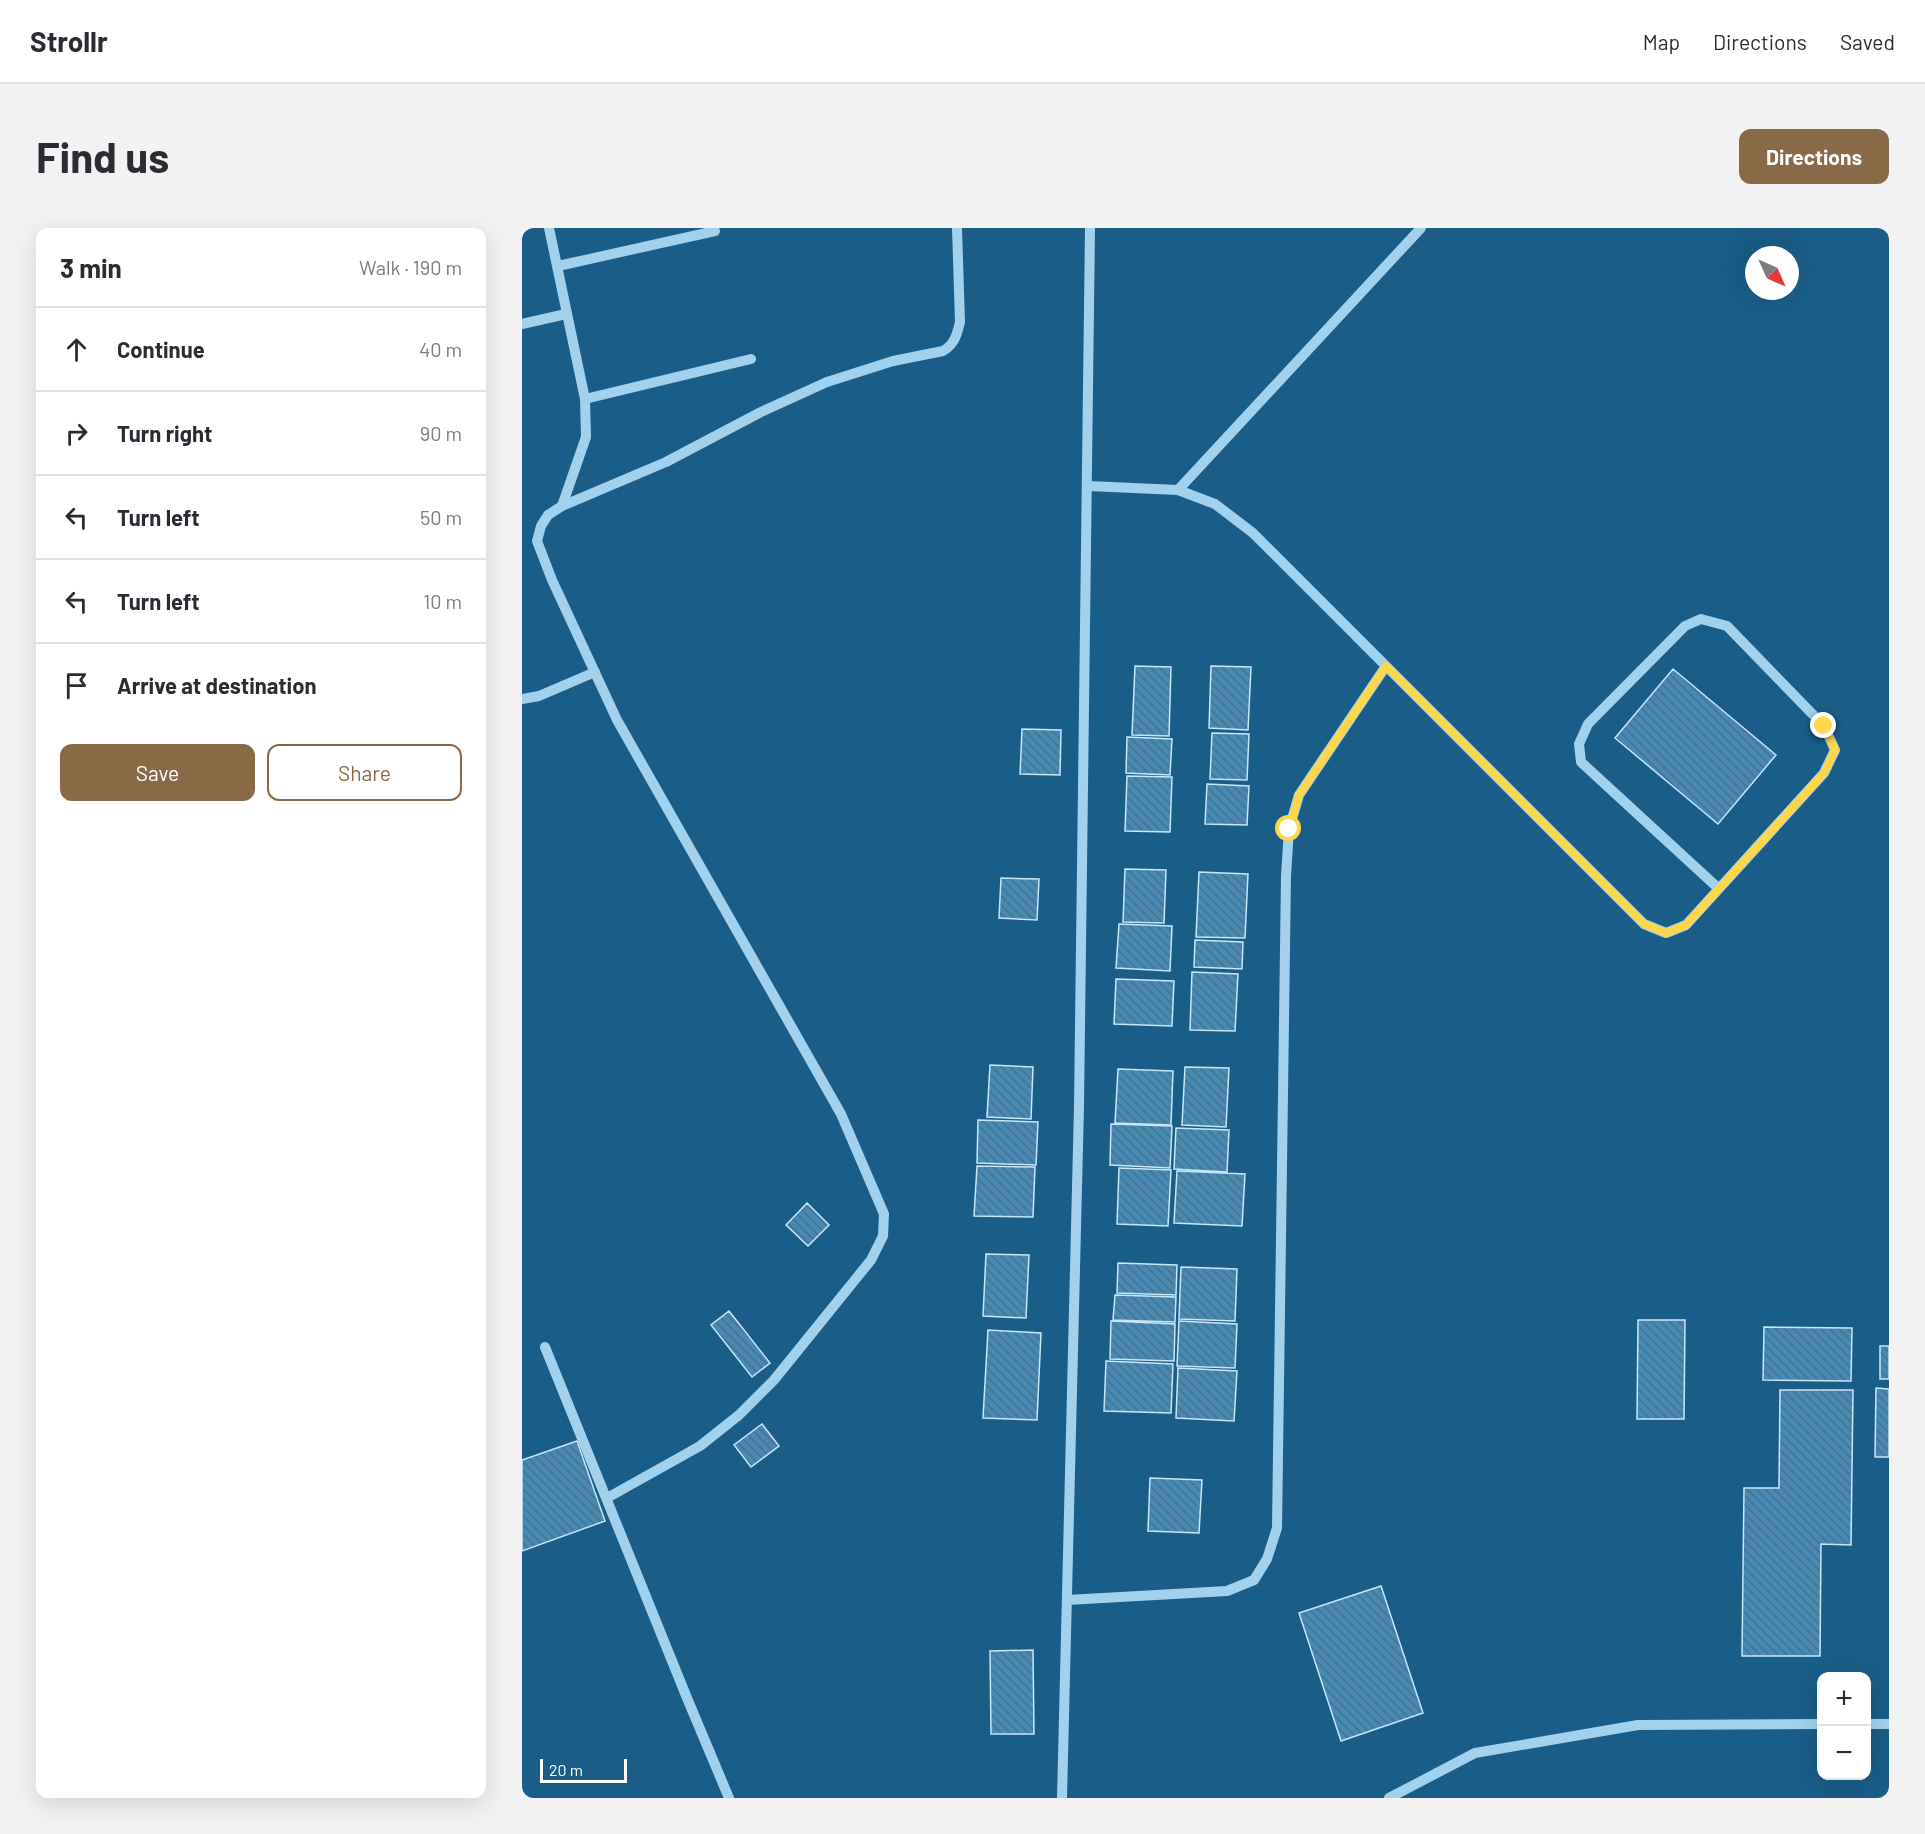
<!DOCTYPE html>
<meta charset="utf-8">
<style>
:root{--surface:#fff;--page:#f2f2f3;--text:#2b2b33;--muted:#7c7c81;--line:#e1e1e2;--accent:#8a6946}
body{margin:0;font-family:Barlow,sans-serif;background:var(--page);color:var(--text)}
.controls{position:absolute;right:18px;bottom:18px;display:grid;overflow:hidden;border-radius:12px;box-shadow:0 6px 24px #0002}
.controls button{width:54px;height:54px;display:grid;place-items:center;padding:0;border:0;border-bottom:2px solid var(--line);background:var(--surface);color:var(--text);font:30px sans-serif}
.compass{position:absolute;left:1223px;top:18px;width:54px;height:54px;border-radius:50%;background:var(--surface);box-shadow:0 6px 24px #0002;rotate:135deg}
.scale{position:absolute;left:18px;bottom:15px;width:87px;box-sizing:border-box;padding-left:6px;border:3px solid #fff;border-top:0;font-size:16px;line-height:21px;white-space:nowrap;color:#fff;-webkit-text-stroke:4px #1a5d87;paint-order:stroke}
.stop{position:absolute;width:18px;height:18px;margin:-14px;border:4px solid #ffd54a;border-radius:50%;background:#fff}
.stop.end{background:#ffd54a;border-color:#fff;box-shadow:0 2px 6px #0008}
.list{margin:0;padding:0;list-style:none}
h2{display:flex;justify-content:space-between;align-items:center;height:78px;margin:0;padding:0 24px;font-size:26px}
h2 small{font-size:20px;font-weight:400;color:var(--muted)}
.list li{display:grid;grid-template-columns:39px 1fr auto;gap:18px;align-items:center;box-sizing:border-box;height:84px;padding:0 24px;border-top:2px solid var(--line)}
.list b{display:block;font-size:22px;white-space:nowrap}
.list em{font-size:20px;font-style:normal;color:var(--muted)}
.actions{display:flex;gap:12px;padding:18px 24px}
.actions a{flex:1;padding:14px 0;border:2px solid var(--accent);border-radius:12px;text-align:center;font-size:21px;color:var(--accent)}
.actions .main{background:var(--accent);color:#fff}
.icon{flex:none;width:33px;height:33px;fill:none;stroke:currentColor;stroke-width:2;stroke-linecap:round;stroke-linejoin:round}
.map{position:relative;flex:none;width:1367px;height:1570px;overflow:hidden;border-radius:12px}
header{display:flex;align-items:center;gap:36px;box-sizing:border-box;height:84px;padding:0 30px;background:var(--surface);border-bottom:2px solid var(--line)}
header strong{font-size:28px}
nav{display:flex;gap:33px;margin-inline-start:auto;font-size:21px}
.intro{display:flex;align-items:center;justify-content:space-between;box-sizing:border-box;height:144px;padding:0 36px}
h1{margin:0;font-size:42px}
.button{padding:15px 27px;border-radius:12px;background:var(--accent);color:#fff;font-size:21px;font-weight:700}
main{display:flex;gap:36px;padding:0 36px}
aside{flex:1;background:var(--surface);border-radius:12px;box-shadow:0 6px 24px #0002}
.map>svg:first-child{display:block}
.building{fill:url(#building-back-hatch);stroke:#c7e6f9;stroke-width:1.5}
.lines{fill:none;stroke-linecap:round;stroke-linejoin:round}
.minor{stroke:#a2d1ec;stroke-width:10}
.route{stroke:#ffd54a;stroke-width:8}
</style>
<header>
<strong>Strollr</strong>
<nav><a>Map</a><a>Directions</a><a>Saved</a></nav>
</header>
<div class="intro"><h1>Find us</h1><a class="button">Directions</a></div>
<main>
<aside>
<h2>3 min<small>Walk · 190 m</small></h2>
<ul class="list">
<li><svg class="icon" aria-label="ahead" viewBox="0 0 24 24"><path d="M12 20V5M6 11l6-6 6 6"/></svg><div><b>Continue</b></div><em>40 m</em></li>
<li><svg class="icon" aria-label="right" viewBox="0 0 24 24"><path d="M7 20v-9h11M14 6l5 5-5 5"/></svg><div><b>Turn right</b></div><em>90 m</em></li>
<li><svg class="icon" aria-label="left" viewBox="0 0 24 24"><path d="M17 20v-9H6M10 6l-5 5 5 5"/></svg><div><b>Turn left</b></div><em>50 m</em></li>
<li><svg class="icon" aria-label="left" viewBox="0 0 24 24"><path d="M17 20v-9H6M10 6l-5 5 5 5"/></svg><div><b>Turn left</b></div><em>10 m</em></li>
<li><svg class="icon" aria-label="arrive" viewBox="0 0 24 24"><path d="M6 21V4h12l-3 4 3 4H6"/></svg><div><b>Arrive at destination</b></div></li>
</ul>
<div class="actions"><a class="main">Save</a><a>Share</a></div>
</aside>
<div class="map">
<svg width="1367" height="1570" viewBox="0 0 1367 1570">
<defs>
<pattern id="building-back-hatch" width="6" height="6" patternUnits="userSpaceOnUse" patternTransform="scale(1.5)"><rect width="6" height="6" fill="#4789b2"/><path d="M-1 5l2 2M0 0l6 6M5-1l2 2" fill="none" stroke="#497189"/></pattern>
</defs>
<rect width="100%" height="100%" fill="#1a5d87"/>
<path class="building" d="M 613,438 L 649,439 L 647,508 L 610,507 Z
M 689,438 L 729,439 L 726,502 L 687,500 Z
M 1151,441 L 1254,527 L 1196,596 L 1093,510 Z
M 500,501 L 539,502 L 538,547 L 498,546 Z
M 690,505 L 727,506 L 725,552 L 688,551 Z
M 605,509 L 650,511 L 648,547 L 604,545 Z
M 605,548 L 650,549 L 648,604 L 603,603 Z
M 685,556 L 727,558 L 725,597 L 683,596 Z
M 603,641 L 644,642 L 642,695 L 601,694 Z
M 677,644 L 726,646 L 723,710 L 674,709 Z
M 479,650 L 517,651 L 515,692 L 477,690 Z
M 597,696 L 650,698 L 648,743 L 594,740 Z
M 673,712 L 721,714 L 720,741 L 672,739 Z
M 670,744 L 716,746 L 713,803 L 668,802 Z
M 594,751 L 652,753 L 650,798 L 592,796 Z
M 468,837 L 511,839 L 509,891 L 465,889 Z
M 663,839 L 707,840 L 704,899 L 660,897 Z
M 596,841 L 651,843 L 649,897 L 593,895 Z
M 456,892 L 516,894 L 514,937 L 455,935 Z
M 589,896 L 650,898 L 648,940 L 588,937 Z
M 654,900 L 707,902 L 705,944 L 652,941 Z
M 455,938 L 513,939 L 511,989 L 452,988 Z
M 597,940 L 649,942 L 646,998 L 595,996 Z
M 655,943 L 723,946 L 720,998 L 652,995 Z
M 285,975 L 307,997 L 286,1018 L 264,997 Z
M 464,1026 L 507,1027 L 504,1090 L 461,1088 Z
M 596,1035 L 655,1037 L 654,1067 L 595,1065 Z
M 659,1039 L 715,1041 L 713,1093 L 657,1091 Z
M 593,1067 L 654,1069 L 653,1094 L 591,1092 Z
M 207,1083 L 248,1135 L 230,1149 L 189,1097 Z
M 1116,1092 L 1163,1092 L 1162,1191 L 1115,1191 Z
M 589,1093 L 653,1096 L 652,1133 L 588,1131 Z
M 657,1093 L 715,1096 L 713,1140 L 655,1138 Z
M 1242,1099 L 1330,1100 L 1329,1153 L 1241,1152 Z
M 466,1102 L 519,1105 L 515,1192 L 461,1190 Z
M 1358,1118 L 1367,1118 L 1367,1151 L 1358,1151 Z
M 584,1133 L 651,1136 L 649,1185 L 582,1183 Z
M 656,1140 L 715,1143 L 712,1193 L 654,1190 Z
M 1354,1160 L 1367,1161 L 1367,1229 L 1353,1229 Z
M 1258,1162 L 1331,1162 L 1329,1317 L 1299,1316 L 1298,1428 L 1220,1428 L 1222,1260 L 1257,1260 Z
M 240,1196 L 257,1218 L 229,1239 L 212,1217 Z
M 55,1213 L 83,1293 L 0,1323 L 0,1232 Z
M 628,1250 L 680,1252 L 677,1305 L 626,1303 Z
M 859,1358 L 901,1485 L 819,1513 L 777,1385 Z
M 511,1422 L 512,1506 L 469,1506 L 468,1423 Z"/>
<g class="lines">
<path class="minor" d="M 27,0 L 63,171 L 64,209 L 40,278
M 36,38 L 193,3
M 0,96 L 44,86
M 63,171 L 229,131
M 566,258 L 656,262 L 693,276 L 731,305 L 1122,696 L 1144,705 L 1164,697 L 1302,545 L 1313,522 L 1302,498 L 1205,398 L 1179,391 L 1163,398 L 1066,496 L 1057,516 L 1059,534 L 1196,660
M 656,262 L 899,0
M 0,471 L 17,468 L 73,444
M 23,1119 L 165,1470 L 207,1570
M 85,1270 L 178,1218 L 217,1187 L 252,1152 L 349,1032 L 361,1008 L 362,986 L 319,886 L 95,492 L 30,352 L 15,313 L 19,298 L 26,287 L 40,278 L 144,234 L 239,184 L 305,154 L 371,133 L 421,123 C 433,116 435,106 438,94 L 435,0
M 545,1372 L 705,1363 L 732,1352 L 745,1331 L 755,1300 L 764,648 L 767,601 L 777,567 L 864,438
M 1344,1496 L 1367,1496
M 540,1570 L 557,878 L 568,0
M 867,1570 L 953,1525 L 1116,1497 L 1300,1496"/>
</g>
<g class="lines">
<path class="route" d="M 767,601 L 777,567 L 864,438 L 1122,696 L 1144,705 L 1164,697 L 1302,545 L 1313,522 L 1302,498"/>
</g>
</svg>
<div class="controls">
<button>+</button>
<button>−</button>
</div>
<svg class="compass" viewBox="-18 -18 36 36"><path d="M0-13l5 13h-10z" fill="#e53935"/><path d="M0 13l5-13h-10z" fill="#7c7c81"/></svg>
<div class="scale">20 m</div>
<div class="stop" style="left:767px;top:601px"></div>
<div class="stop end" style="left:1302px;top:498px"></div>
</div>
</main>
